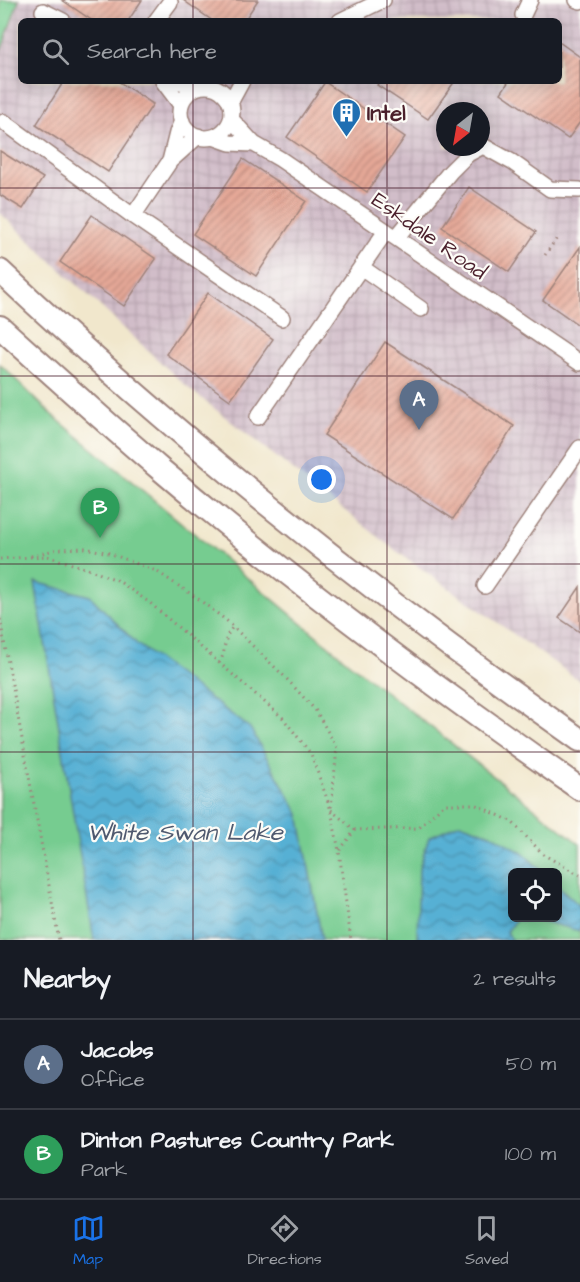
<!DOCTYPE html>
<style>
:root{--surface:#171b24;--page:#20242c;--text:#f1f3f6;--muted:#9ea1a6;--line:#363941;--accent:#1a73e8}
body{margin:0;font-family:"Architects Daughter",sans-serif;background:var(--page);color:var(--text)}
.controls{position:absolute;right:18px;bottom:18px;display:grid;overflow:hidden;border-radius:9px;box-shadow:0 3px 15px #0003}
.controls button{width:54px;height:54px;display:grid;place-items:center;padding:0;border:0;border-bottom:2px solid var(--line);background:var(--surface);color:var(--text);font:30px sans-serif}
.compass{position:absolute;left:436px;top:102px;width:54px;height:54px;border-radius:50%;background:var(--surface);box-shadow:0 3px 15px #0003;rotate:211deg}
.you{position:absolute;left:322px;top:480px;width:21px;height:21px;margin:-15px;border:4px solid #fff;border-radius:50%;background:#1a73e8;box-shadow:0 0 0 9px #1a73e833}
.badge{display:grid;place-items:center;width:39px;height:39px;border-radius:50%;background:var(--accent);color:#fff;font-size:20px;font-weight:700}
.pin{position:absolute;translate:-50% -50px;filter:drop-shadow(0 2px 3px #0008)}
.pin::after{content:'';position:absolute;top:32px;width:21px;height:18px;background:inherit;clip-path:polygon(0 0,100% 0,50% 100%)}
.list{margin:0;padding:0;list-style:none}
h2{display:flex;justify-content:space-between;align-items:center;height:78px;margin:0;padding:0 24px;font-size:26px}
h2 small{font-size:20px;font-weight:400;color:var(--muted)}
.list li{display:grid;grid-template-columns:39px 1fr auto;gap:18px;align-items:center;box-sizing:border-box;height:90px;padding:0 24px;border-top:2px solid var(--line)}
.list b{display:block;font-size:22px;white-space:nowrap}
.list p{margin:0;font-size:20px;white-space:nowrap;color:var(--muted)}
.list em{font-size:20px;font-style:normal;color:var(--muted)}
.icon{flex:none;width:33px;height:33px;fill:none;stroke:currentColor;stroke-width:2;stroke-linecap:round;stroke-linejoin:round}
.map{position:relative;flex:none;width:580px;height:940px;overflow:hidden}
.search{position:absolute;background:var(--surface);box-shadow:0 3px 15px #0003;left:18px;right:18px;top:18px;height:66px;display:flex;align-items:center;gap:15px;box-sizing:border-box;padding:0 21px;border-radius:9px;color:var(--muted);font-size:22px}
.sheet{height:258px;background:var(--surface)}
nav{display:flex;justify-content:space-around;align-items:center;box-sizing:border-box;height:84px;border-top:2px solid var(--line);background:var(--surface);font-size:16px;color:var(--muted)}
nav a{display:grid;justify-items:center;gap:3px}
nav .on{color:var(--accent)}
.map>svg:first-child{display:block}
.industrial{fill:url(#industrial-grid);fill-rule:evenodd}
.green{fill:#76cc90;stroke:#60765e;stroke-width:1.5;fill-rule:evenodd}
.water{fill:url(#water-waves);stroke:#506880;stroke-width:1.5}
.building{fill:url(#building-hatch)}
.lines{fill:none;stroke-linecap:round;stroke-linejoin:round}
.minor-casing{stroke:#9e837c;stroke-width:18}
.highway-casing{stroke:#9e837c;stroke-width:26}
.path{stroke:#9e837c;stroke-width:3;stroke-dasharray:1.5 4.5;stroke-linecap:butt}
.minor{stroke:#fff;stroke-width:15}
.highway{stroke:#fff;stroke-width:22}
.grid{fill:none;stroke:#4a1f2b;stroke-width:1.5;stroke-opacity:0.55}
.labels{text-anchor:middle;stroke-width:4.5;stroke-linejoin:round;paint-order:stroke}
.poi-label{font-size:22px;font-weight:bold;fill:#4a1f2b;stroke:#fdfcf7;text-anchor:start}
.street-label{font-size:22px;fill:#4a1f2b;stroke:#fdfcf7}
.water-label{font-size:24px;font-style:italic;fill:#4f596f;stroke:#fdfcf7}
</style>
<div class="map">
<svg width="580" height="940" viewBox="0 0 580 940">
<defs>
<pattern id="industrial-grid" width="8" height="8" patternUnits="userSpaceOnUse" patternTransform="scale(1.5)"><rect width="8" height="8" fill="#d1bdc9"/><path d="M0 4h8M4 0v8" fill="none" stroke="#b5a2ad"/></pattern>
<pattern id="water-waves" width="16" height="10" patternUnits="userSpaceOnUse" patternTransform="scale(1.5)"><rect width="16" height="10" fill="#56b0d4"/><path d="M0 5q4-4 8 0t8 0" fill="none" stroke="#498fac"/></pattern>
<pattern id="building-hatch" width="6" height="6" patternUnits="userSpaceOnUse" patternTransform="scale(1.5)"><rect width="6" height="6" fill="#e5a897"/><path d="M-1 1l2-2M0 6l6-6M5 7l2-2" fill="none" stroke="#bc887b"/></pattern>
</defs>
<rect width="100%" height="100%" fill="#fdfcf7"/>
<filter id="ink" filterUnits="userSpaceOnUse"><feTurbulence type="fractalNoise" baseFrequency=".0167" numOctaves="2"/><feDisplacementMap in="SourceGraphic" scale="12" xChannelSelector="R" yChannelSelector="G"/><feConvolveMatrix kernelMatrix="1 2 1 2 8 2 1 2 1" color-interpolation-filters="sRGB"/></filter>
<filter id="wash" filterUnits="userSpaceOnUse"><feTurbulence type="fractalNoise" baseFrequency=".008" numOctaves="4" result="noise"/><feDisplacementMap in="SourceGraphic" scale="24" xChannelSelector="R" yChannelSelector="G"/><feGaussianBlur stdDeviation="1.35" result="paint"/><feColorMatrix in="noise" values="0 0 0 0 0 0 0 0 0 0 0 0 0 0 0 0 0 1.4 0 .05"/><feComposite in="paint" operator="in"/></filter>
<g filter="url(#wash)">
<rect width="100%" height="100%" fill="#f1e7cc"/>
<path class="industrial" d="M 19,0 L 580,0 L 580,681 L 395,550 L 187,387 L 0,213 L 0,54 ZM 21,21 L 559,21 L 559,81 L 21,81 ZM 445,111 L 481,111 L 481,147 L 445,147 Z"/>
<path class="green" d="M 0,0 L 19,0 L 0,54 Z
M 0,364 L 51,414 L 348,662 L 580,844 L 580,940 L 0,940 ZM 512,872 L 558,872 L 558,918 L 512,918 Z"/>
<path class="water" d="M 35,582 L 90,596 L 137,644 L 250,728 L 299,814 L 322,940 L 94,940 Z
M 460,823 L 493,835 L 524,854 L 543,872 L 512,872 L 512,918 L 558,918 L 558,886 L 580,906 L 580,931 L 538,920 L 515,920 L 507,932 L 512,940 L 417,940 L 419,869 L 429,837 Z"/>
<g id="blocks">
<path class="building" d="M 62,0 L 142,0 L 128,21 L 93,21 Z
M 183,0 L 258,0 L 244,21 L 213,21 Z
M 559,42 L 580,57 L 580,122 L 568,139 L 501,93 L 509,81 L 559,81 Z
M 64,81 L 118,81 L 153,104 L 108,172 L 36,125 Z
M 380,81 L 455,81 L 428,119 L 377,85 Z
M 325,82 L 405,137 L 367,192 L 287,137 Z
M 0,151 L 43,178 L 23,209 L 0,195 Z
M 243,159 L 306,201 L 256,276 L 193,234 Z
M 469,187 L 536,232 L 509,272 L 442,227 Z
M 92,215 L 156,259 L 124,306 L 60,262 Z
M 580,247 L 580,326 L 543,300 Z
M 208,293 L 273,339 L 230,400 L 166,354 Z
M 385,342 L 514,426 L 453,519 L 324,435 Z
M 580,587 L 580,632 L 559,618 Z"/>
</g>
</g>
<g filter="url(#ink)">
<use href="#blocks" fill-opacity="0" stroke="#9e837c" stroke-width="1.5"/>
<g class="lines">
<defs>
<path id="minor" d="M 577,0 L 580,1
M 43,11 L 63,21
M 523,15 L 530,0
M 156,21 L 170,2
M 340,21 L 383,0
M 163,81 L 181,105
M 177,81 L 199,87
M180 112a26 26 0 1 1 52 0a26 26 0 1 1-52 0Z
M 230,103 L 242,81
M 231,119 L 254,144 L 280,159 L 580,363
M 4,122 L 133,216 L 282,318
M 213,137 L 230,143 L 254,144
M 170,161 L 177,133 L 182,121
M 133,216 L 170,161 L 198,136
M 396,238 L 450,172 L 468,154 L 483,146 L 512,162 L 550,189 L 580,190
M 361,267 L 421,309
M 258,417 L 386,231
M 485,586 L 580,448"/>
<path id="highway" d="M 0,271 C 181,442 377,597 580,740
M 0,327 C 53,375 106,423 160,469 C 294,583 436,688 580,789"/>
</defs>
<use href="#minor" class="minor-casing"/>
<use href="#highway" class="highway-casing"/>
<path class="path" d="M 545,255 L 557,238
M 31,556 L 58,549 L 85,548 L 109,553 L 156,571 L 197,598 L 227,621 L 285,677 L 316,711 L 337,748 L 331,808
M 0,559 L 47,556 L 82,567 L 117,580 L 150,603 L 283,718 L 311,754 L 331,810 L 339,851 L 351,940
M 0,619 L 59,940
M 219,663 C 228,650 221,640 233,627
M 331,810 L 355,830
M 340,850 L 355,830 L 419,828 L 444,804 L 474,804 L 511,821 L 544,855 L 580,875"/>
<use href="#minor" class="minor"/>
<use href="#highway" class="highway"/>
</g>
</g>
<path class="grid" d="M 193,0 L 193,21M 387,0 L 387,21M 193,81 L 193,940M 387,81 L 387,940M 0,188 L 580,188M 0,376 L 580,376M 0,564 L 580,564M 0,752 L 580,752"/>
<defs>
<symbol id="building-pin" viewBox="-11 -11 22 30"><path d="M0 17L-7.5 6A9.5 9.5 0 1 1 7.5 6Z" fill="#1f6fb2" stroke="#fdfcf7"/><path d="M-4-6H4V6H1V3H-1V6H-4ZM-2.5-4.3h1.7v1.8h-1.7ZM.8-4.3h1.7v1.8H.8ZM-2.5-1h1.7V.8h-1.7ZM.8-1h1.7V.8H.8Z" fill="#fff"/></symbol>
</defs>
<g fill-rule="evenodd">
<use href="#building-pin" x="330" y="96" width="33" height="45"/>
</g>
<g class="labels">
<g class="poi-label">
<text x="367" y="120">Intel</text>
</g>
<g class="street-label">
<text transform="translate(430 235) rotate(35)" y="8">Eskdale Road</text>
</g>
<g class="water-label">
<text x="185" y="840">White Swan Lake</text>
</g>
</g>
</svg>
<div class="controls">
<button><svg class="icon" aria-label="locate" viewBox="0 0 24 24"><circle cx="12" cy="12" r="6"/><path d="M12 2v4M12 18v4M2 12h4M18 12h4"/></svg></button>
</div>
<svg class="compass" viewBox="-18 -18 36 36"><path d="M0-13l5 13h-10z" fill="#e53935"/><path d="M0 13l5-13h-10z" fill="#9ea1a6"/></svg>
<div class="you"></div>
<div class="pin badge" style="left:419px;top:430px;background:#5c6f8a">A</div>
<div class="pin badge" style="left:100px;top:538px;background:#2e9e5b">B</div>
<div class="search"><svg class="icon" aria-label="search" viewBox="0 0 24 24"><circle cx="10" cy="10" r="6"/><path d="M15 15l6 6"/></svg>Search here</div>
</div>
<section class="sheet">
<h2>Nearby<small>2 results</small></h2>
<ul class="list">
<li><span class="badge" style="background:#5c6f8a">A</span><div><b>Jacobs</b><p>Office</p></div><em>50 m</em></li>
<li><span class="badge" style="background:#2e9e5b">B</span><div><b>Dinton Pastures Country Park</b><p>Park</p></div><em>100 m</em></li>
</ul>
</section>
<nav>
<a class="on"><svg class="icon" aria-label="map" viewBox="0 0 24 24"><path d="M3 6l6-2 6 2 6-2v14l-6 2-6-2-6 2zM9 4v14M15 6v14"/></svg>Map</a>
<a><svg class="icon" aria-label="directions" viewBox="0 0 24 24"><path d="M12 3l9 9-9 9-9-9zM9 14v-3h6M13 9l2 2-2 2"/></svg>Directions</a>
<a><svg class="icon" aria-label="saved" viewBox="0 0 24 24"><path d="M7 4h10v16l-5-4-5 4z"/></svg>Saved</a>
</nav>
